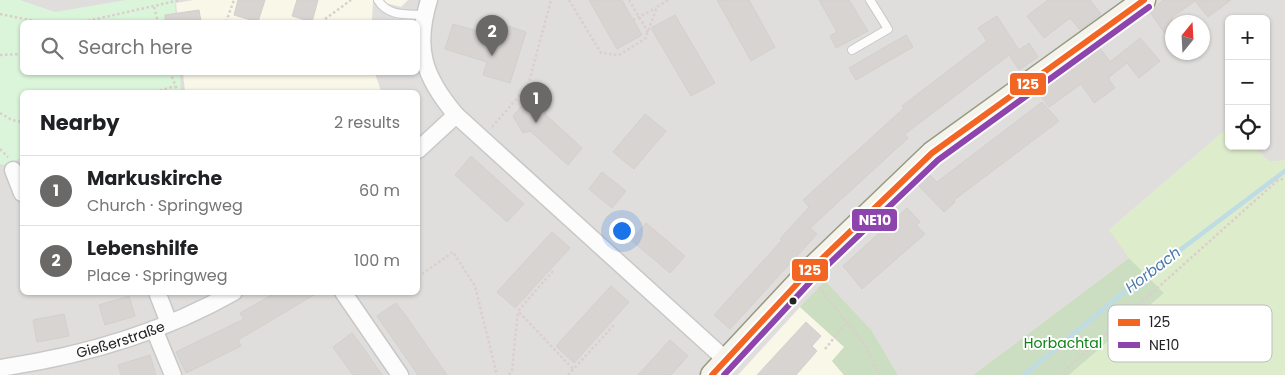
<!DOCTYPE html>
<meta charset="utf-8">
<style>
:root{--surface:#fff;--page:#f2f2f2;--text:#202124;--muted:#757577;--line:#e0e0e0;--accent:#6a6968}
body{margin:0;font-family:Poppins,sans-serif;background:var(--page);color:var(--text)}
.controls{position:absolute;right:15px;top:15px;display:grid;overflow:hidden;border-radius:8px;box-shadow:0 1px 4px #0004}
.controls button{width:45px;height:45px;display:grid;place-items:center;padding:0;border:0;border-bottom:1px solid var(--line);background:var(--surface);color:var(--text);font:25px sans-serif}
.compass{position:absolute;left:1165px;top:15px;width:45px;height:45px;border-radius:50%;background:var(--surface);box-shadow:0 1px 4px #0004;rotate:18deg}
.you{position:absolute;left:621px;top:230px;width:18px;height:18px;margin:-12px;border:4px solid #fff;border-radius:50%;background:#1a73e8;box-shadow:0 0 0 8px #1a73e833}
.badge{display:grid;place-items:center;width:32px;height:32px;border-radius:50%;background:var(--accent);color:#fff;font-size:16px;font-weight:700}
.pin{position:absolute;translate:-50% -41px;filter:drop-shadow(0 1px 2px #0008)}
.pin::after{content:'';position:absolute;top:26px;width:18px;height:15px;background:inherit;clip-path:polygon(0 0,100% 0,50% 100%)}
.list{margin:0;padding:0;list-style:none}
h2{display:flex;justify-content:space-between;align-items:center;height:65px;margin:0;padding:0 20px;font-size:21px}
h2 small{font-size:16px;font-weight:400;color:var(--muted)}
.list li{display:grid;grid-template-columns:32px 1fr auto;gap:15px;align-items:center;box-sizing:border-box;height:70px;padding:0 20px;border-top:1px solid var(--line)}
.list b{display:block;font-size:19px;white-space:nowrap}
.list p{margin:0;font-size:16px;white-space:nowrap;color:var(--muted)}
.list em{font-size:16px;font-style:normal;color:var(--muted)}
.icon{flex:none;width:28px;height:28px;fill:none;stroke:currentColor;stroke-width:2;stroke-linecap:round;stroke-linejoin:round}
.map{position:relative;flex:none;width:1285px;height:375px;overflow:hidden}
.search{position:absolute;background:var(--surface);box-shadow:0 1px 4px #0004;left:20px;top:20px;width:400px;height:55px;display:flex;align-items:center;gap:12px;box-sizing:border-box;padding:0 18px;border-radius:8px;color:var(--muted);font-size:19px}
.panel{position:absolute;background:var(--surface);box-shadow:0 1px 4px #0004;left:20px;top:90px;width:400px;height:205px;border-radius:8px}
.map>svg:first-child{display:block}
.residential{fill:#dfdedc;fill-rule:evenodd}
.education{fill:#f8f7e8}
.grass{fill:#ddeccb}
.forest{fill:#cbdec1}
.park{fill:#daf5da}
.parking{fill:#e0dfde}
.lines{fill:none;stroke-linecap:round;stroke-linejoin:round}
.stream{stroke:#bfdbe3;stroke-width:4.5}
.building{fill:#d7d4d2;stroke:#d3d0cc}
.lane-casing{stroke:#c9c8c7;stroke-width:10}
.street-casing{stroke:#c9c8c7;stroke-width:19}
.secondary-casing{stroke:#999a82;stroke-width:25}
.path{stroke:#dccecd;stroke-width:2.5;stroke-dasharray:2.5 2.5;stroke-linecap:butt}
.lane{stroke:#fdfcfc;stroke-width:8}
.street{stroke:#fdfcfc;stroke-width:16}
.secondary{stroke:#f4f4ed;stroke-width:22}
.bus-1-casing{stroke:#fff;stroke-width:10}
.bus-2-casing{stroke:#fff;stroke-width:10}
.bus-1{stroke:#f26522;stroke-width:6}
.bus-2{stroke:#8e44ad;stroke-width:6}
.bus-dot{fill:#222;stroke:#fff;stroke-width:2}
.labels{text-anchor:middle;stroke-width:4;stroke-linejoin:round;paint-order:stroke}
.street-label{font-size:14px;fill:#222;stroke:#fff}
.park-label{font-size:14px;fill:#0c8416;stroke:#fff}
.water-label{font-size:15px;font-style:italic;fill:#4a7aab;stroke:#fff}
.key{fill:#fff;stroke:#bdbdbd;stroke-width:1}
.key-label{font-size:14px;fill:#222}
.line-badge{stroke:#fff;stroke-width:2}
.badge-label{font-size:14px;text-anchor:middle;font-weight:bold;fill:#fff}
</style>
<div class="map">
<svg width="1285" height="375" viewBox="0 0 1285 375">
<rect width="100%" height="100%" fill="#f0eeeb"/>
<path class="residential" d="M 0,0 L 1285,0 L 1285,160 L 1270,162 L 1252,146 L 1266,146 L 1266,19 L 1229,19 L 1229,127 L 1110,229 L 1129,258 L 973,375 L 898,375 L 872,331 L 832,361 L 844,375 L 0,375 ZM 22,22 L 418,22 L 418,72 L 22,72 ZM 1172,22 L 1202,22 L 1202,52 L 1172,52 ZM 22,92 L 418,92 L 418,292 L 22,292 Z"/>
<path class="education" d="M 193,0 L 408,0 L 401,7 L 374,0 L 372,22 L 178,22 L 176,3 Z
M 183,73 L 375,73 L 381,91 L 375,92 L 185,92 Z
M 800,307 L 845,347 L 832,361 L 844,375 L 738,375 Z"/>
<path class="grass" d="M 1229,127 L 1229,146 L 1252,146 L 1270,162 L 1285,160 L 1285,375 L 1069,375 L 1164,293 L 1129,258 L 1109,230 Z"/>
<path class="forest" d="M 1129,258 L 1164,293 L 1069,375 L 973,375 Z
M 825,281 L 872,331 L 898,375 L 844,375 L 832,361 L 844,347 L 800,307 Z"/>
<path class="park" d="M 0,0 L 20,0 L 55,12 L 126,0 L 175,0 L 176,22 L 22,22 L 22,72 L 180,73 L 181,92 L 22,92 L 22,158 L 3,165 L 0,164 Z"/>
<path class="parking" d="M 373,0 L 410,10 L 410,22 L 372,22 Z
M 375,73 L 414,73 L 438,114 L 418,135 L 418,92 L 382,92 Z"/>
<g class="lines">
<path class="stream" d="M 1024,375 L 1123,293 L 1285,171"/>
</g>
<path class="building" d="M 238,0 L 265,0 L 258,22 L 234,15 Z
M 297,0 L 318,0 L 312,22 L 292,16 Z
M 589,0 L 622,0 L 642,35 L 617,49 Z
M 717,0 L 749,0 L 775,47 L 751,61 Z
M 819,0 L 849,0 L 868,31 L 836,48 L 830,36 L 837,32 Z
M 1048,0 L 1090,0 L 1101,14 L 1080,30 L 1070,18 L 1044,38 L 1027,16 Z
M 1163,0 L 1231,0 L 1208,17 L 1195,1 L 1172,17 L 1172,44 L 1150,12 Z
M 199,10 L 201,22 L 165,22 L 165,15 Z
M 675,15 L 715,83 L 691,96 L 651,28 Z
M 997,16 L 1019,50 L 1029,43 L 1038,57 L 1019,70 L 1009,55 L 905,134 L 908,138 L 810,228 L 817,234 L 730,329 L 714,315 L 782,240 L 780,239 L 809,207 L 803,200 L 904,108 L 902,106 L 987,41 L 978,28 Z
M 499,23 L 526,32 L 510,83 L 483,75 L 487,62 L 445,49 L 453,24 L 495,36 Z
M 906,35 L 913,47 L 856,80 L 849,68 Z
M 1140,38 L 1160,61 L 1139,78 L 1127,63 L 1108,78 L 1115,88 L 1094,103 L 1081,84 L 1049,107 L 1038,92 L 1100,48 L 1110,62 Z
M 530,96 L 549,105 L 545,114 L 582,148 L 568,165 L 530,131 L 523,133 L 513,116 Z
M 1042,102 L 1059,121 L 954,200 L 955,202 L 944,212 L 918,185 L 929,174 L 937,182 Z
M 645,114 L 666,131 L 634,169 L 613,152 Z
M 471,156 L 524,204 L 507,222 L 455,175 Z
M 602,172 L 626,191 L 612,208 L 589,189 Z
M 907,208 L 920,222 L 916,225 L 925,234 L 862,289 L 843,266 Z
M 646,223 L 685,256 L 670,273 L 631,240 Z
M 552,232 L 570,248 L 515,308 L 497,292 Z
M 611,286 L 629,302 L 574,363 L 556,346 Z
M 277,292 L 319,292 L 238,340 L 241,346 L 186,373 L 176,352 L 244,319 L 240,313 Z
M 129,296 L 135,316 L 105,325 L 99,305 Z
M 396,303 L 406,316 L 447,375 L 418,375 L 386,329 L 377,316 Z
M 64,314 L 69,336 L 37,342 L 33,320 Z
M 806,322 L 821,336 L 812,346 L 817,351 L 796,375 L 757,375 Z
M 352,333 L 362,346 L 382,375 L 353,375 L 342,360 L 333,347 Z
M 670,340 L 688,356 L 671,375 L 638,375 Z
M 150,355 L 156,375 L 121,375 L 118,365 Z"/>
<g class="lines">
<defs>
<path id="lane" d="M 378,0 C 388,17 407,14 424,15
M 852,50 L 888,29 L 870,0"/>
<g id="street">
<path d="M 429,0 C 414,49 424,77 456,115 L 726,360"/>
<path d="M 418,150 L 456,115"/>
<path d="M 13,170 L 22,193"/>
<path d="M 157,292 L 169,323"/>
<path d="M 343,292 L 400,375"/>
<path d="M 154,329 L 173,375"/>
<path id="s1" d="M 0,368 C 82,356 162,333 234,292"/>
</g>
<path id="secondary" d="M 712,375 L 808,272 L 932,153 L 1144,0"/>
</defs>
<use href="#lane" class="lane-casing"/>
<use href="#street" class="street-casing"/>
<use href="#secondary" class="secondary-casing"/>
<path class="path" d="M 569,0 L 601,53 L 619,55 L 645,39 L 657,7 L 668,0
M 629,0 L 648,32
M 154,7 L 158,22
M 0,14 L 40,22
M 633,20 L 656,8
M 83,22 L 180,0
M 226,22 L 234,0
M 321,22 L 351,0
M 0,55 L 22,54
M 170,72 L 178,92
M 155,92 L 175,86
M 0,113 L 12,120 L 22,122
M 492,127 L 528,86 L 551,0
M 0,149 L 8,157
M 553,271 L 518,311 L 574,370
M 418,277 L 453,252 L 475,286 L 497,375
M 819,287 L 865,345 L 879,375
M 825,349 L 846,323
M 509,375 L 512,370 L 518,311
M 568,375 L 614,325
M 1060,375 L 1277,181 L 1285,178"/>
<use href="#lane" class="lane"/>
<use href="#street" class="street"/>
<use href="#secondary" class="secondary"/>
<defs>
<path id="bus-1" d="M 712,375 L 808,272 L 932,153 L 1144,0"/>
<path id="bus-2" d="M 724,375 L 814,278 L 938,160 L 1149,7"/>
</defs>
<use href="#bus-1" class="bus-1-casing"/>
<use href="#bus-2" class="bus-2-casing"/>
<use href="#bus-1" class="bus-1"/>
<use href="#bus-2" class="bus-2"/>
</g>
<circle class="bus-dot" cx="793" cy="301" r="4.5"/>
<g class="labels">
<g class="street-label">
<text dy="5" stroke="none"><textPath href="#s1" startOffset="124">Gießerstraße</textPath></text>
</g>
<g class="park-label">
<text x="1063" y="348">Horbachtal</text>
</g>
<g class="water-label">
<text transform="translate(1153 270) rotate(-37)" y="5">Horbach</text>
</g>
</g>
<rect x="1108" y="305" width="164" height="57" rx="8" class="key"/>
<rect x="1118" y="319" width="22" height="7" fill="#f26522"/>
<rect x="1118" y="342" width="22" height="6" fill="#8e44ad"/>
<g class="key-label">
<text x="1149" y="327">125</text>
<text x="1149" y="350">NE10</text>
</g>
<g class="line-badge">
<rect x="1009" y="72" width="38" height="24" rx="5" fill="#f26522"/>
<rect x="851" y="208" width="47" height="24" rx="5" fill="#8e44ad"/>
<rect x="791" y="258" width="38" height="24" rx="5" fill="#f26522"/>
</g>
<g class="badge-label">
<text x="1028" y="89">125</text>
<text x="875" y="225">NE10</text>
<text x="810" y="275">125</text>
</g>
</svg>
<div class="controls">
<button>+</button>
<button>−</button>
<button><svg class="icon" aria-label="locate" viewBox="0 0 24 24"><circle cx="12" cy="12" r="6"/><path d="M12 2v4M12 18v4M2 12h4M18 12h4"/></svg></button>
</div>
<svg class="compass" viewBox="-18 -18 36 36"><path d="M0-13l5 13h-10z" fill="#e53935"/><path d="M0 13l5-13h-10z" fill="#757577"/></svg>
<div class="you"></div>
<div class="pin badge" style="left:536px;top:123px">1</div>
<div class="pin badge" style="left:492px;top:56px">2</div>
<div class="search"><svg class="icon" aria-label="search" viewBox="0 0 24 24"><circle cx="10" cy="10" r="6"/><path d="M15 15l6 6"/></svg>Search here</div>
<section class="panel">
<h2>Nearby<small>2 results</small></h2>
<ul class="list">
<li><span class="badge">1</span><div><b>Markuskirche</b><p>Church · Springweg</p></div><em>60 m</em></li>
<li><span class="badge">2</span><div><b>Lebenshilfe</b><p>Place · Springweg</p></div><em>100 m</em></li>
</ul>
</section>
</div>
